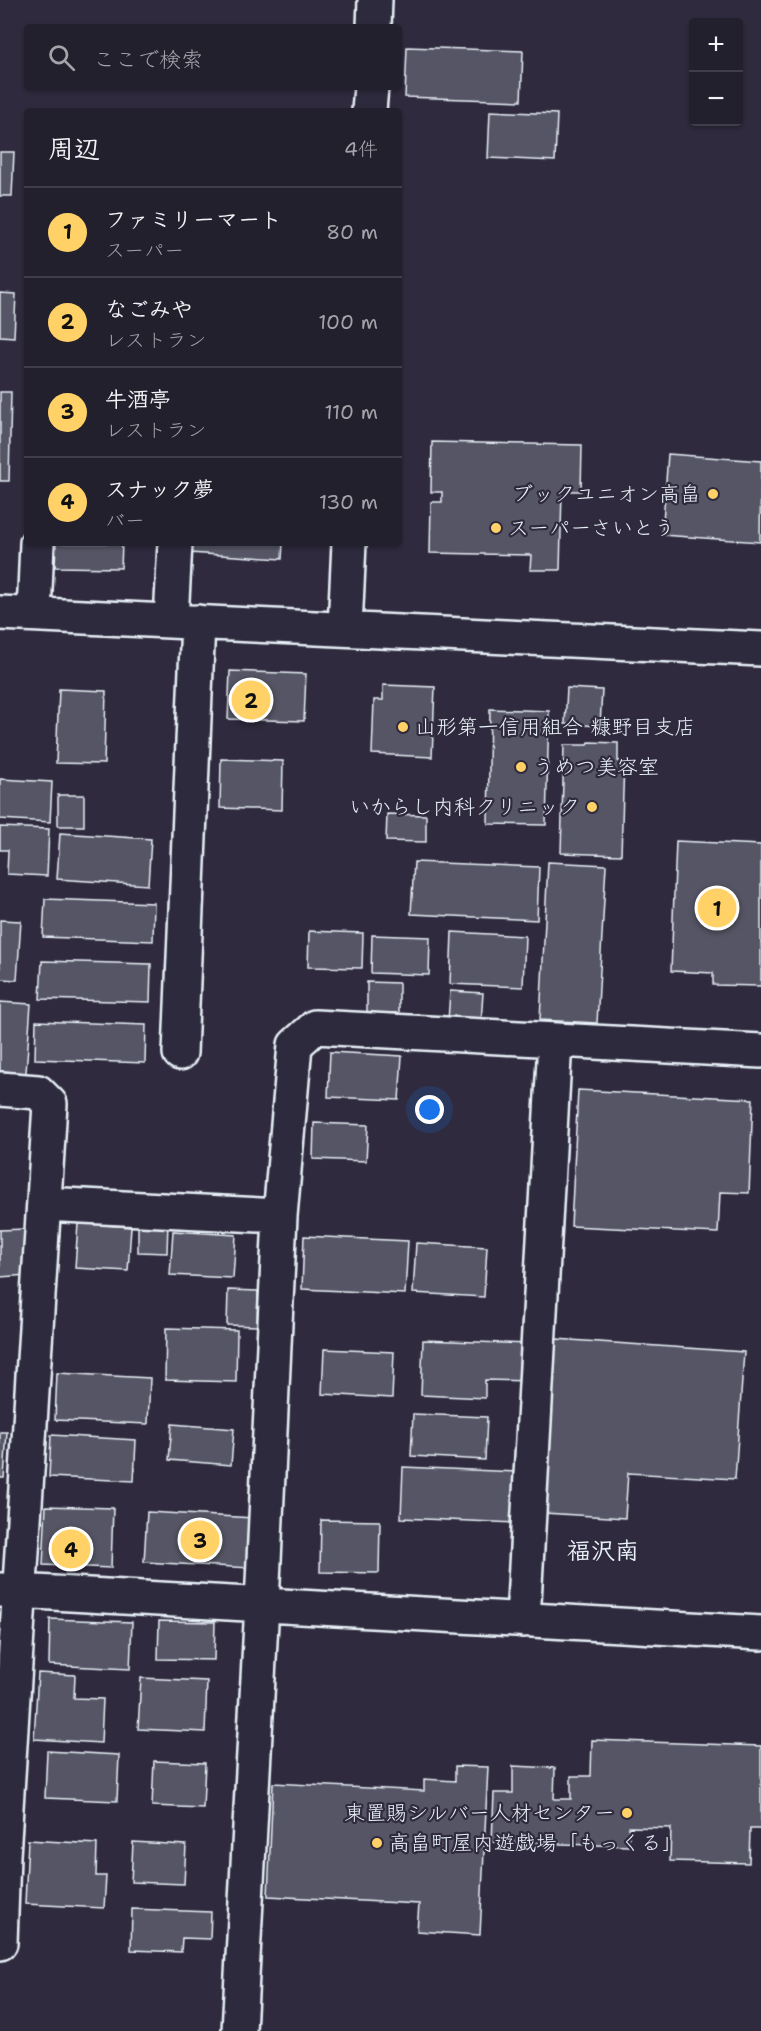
<!DOCTYPE html>
<html lang="ja">
<meta charset="utf-8">
<style>
:root{--surface:#23202e;--page:#2f2d3a;--text:#f1f3f6;--muted:#a3a3aa;--line:#403e4a;--accent:#ffd166}
body{margin:0;font-family:"Shantell Sans","Klee One",sans-serif;background:var(--page);color:var(--text)}
.controls{position:absolute;right:18px;top:18px;display:grid;overflow:hidden;border-radius:6px;box-shadow:0 2px 4px #0004}
.controls button{width:54px;height:54px;display:grid;place-items:center;padding:0;border:0;border-bottom:2px solid var(--line);background:var(--surface);color:var(--text);font:30px sans-serif}
.you{position:absolute;left:430px;top:1110px;width:21px;height:21px;margin:-15px;border:4px solid #fff;border-radius:50%;background:#1a73e8;box-shadow:0 0 0 9px #1a73e833}
.badge{display:grid;place-items:center;width:39px;height:39px;border-radius:50%;background:var(--accent);color:#111;font-size:20px;font-weight:700}
.pin{position:absolute;translate:-50% -50%;border:3px solid #fff;box-shadow:0 2px 6px #0006}
.list{margin:0;padding:0;list-style:none}
h2{display:flex;justify-content:space-between;align-items:center;height:78px;margin:0;padding:0 24px;font-size:26px}
h2 small{font-size:20px;font-weight:400;color:var(--muted)}
.list li{display:grid;grid-template-columns:39px 1fr auto;gap:18px;align-items:center;box-sizing:border-box;height:90px;padding:0 24px;border-top:2px solid var(--line)}
.list b{display:block;font-size:22px;white-space:nowrap}
.list p{margin:0;font-size:20px;white-space:nowrap;color:var(--muted)}
.list em{font-size:20px;font-style:normal;color:var(--muted)}
.icon{flex:none;width:33px;height:33px;fill:none;stroke:currentColor;stroke-width:2;stroke-linecap:round;stroke-linejoin:round}
.map{position:relative;flex:none;width:761px;height:2031px;overflow:hidden}
.search{position:absolute;background:var(--surface);box-shadow:0 2px 4px #0004;left:24px;top:24px;width:378px;height:66px;display:flex;align-items:center;gap:15px;box-sizing:border-box;padding:0 21px;border-radius:6px;color:var(--muted);font-size:22px}
.panel{position:absolute;background:var(--surface);box-shadow:0 2px 4px #0004;left:24px;top:108px;width:378px;height:438px;border-radius:6px}
.map>svg:first-child{display:block}
.building{fill:#575565;stroke:#e8f1f8;stroke-width:1.5}
.lines{fill:none;stroke-linecap:round;stroke-linejoin:round}
.minor-casing{stroke:#e8f1f8;stroke-width:38}
.minor{stroke:#2f2a3d;stroke-width:33}
.poi-dot{fill:#ffd166;stroke:#2f2a3d;stroke-width:2}
.labels{text-anchor:middle;stroke-width:4.5;stroke-linejoin:round;paint-order:stroke}
.poi-label{font-size:21px;fill:#e8f1f8;stroke:#2f2a3d;text-anchor:start}
.quarter-label{font-size:24px;font-weight:bold;fill:#e8f1f8;stroke:#2f2a3d}
</style>
<div class="map">
<svg width="761" height="2031" viewBox="0 0 761 2031">
<rect width="100%" height="100%" fill="#2f2a3d"/>
<filter id="ink" filterUnits="userSpaceOnUse"><feTurbulence type="fractalNoise" baseFrequency=".0167" numOctaves="2"/><feDisplacementMap in="SourceGraphic" scale="12" xChannelSelector="R" yChannelSelector="G"/><feConvolveMatrix kernelMatrix="1 2 1 2 8 2 1 2 1" color-interpolation-filters="sRGB"/></filter>
<g filter="url(#ink)">
<path class="building" d="M 407,47 L 523,51 L 521,101 L 405,97 Z
M 490,111 L 557,114 L 555,161 L 488,158 Z
M 0,152 L 14,152 L 12,196 L 0,196 Z
M 0,293 L 16,294 L 14,337 L 0,336 Z
M 0,392 L 11,392 L 9,481 L 0,481 Z
M 432,442 L 582,445 L 581,491 L 562,491 L 560,570 L 530,570 L 531,555 L 430,553 L 431,502 L 442,502 L 442,492 L 431,492 Z
M 668,454 L 761,461 L 760,542 L 662,535 Z
M 56,543 L 122,543 L 121,568 L 55,567 Z
M 189,543 L 283,543 L 282,559 L 189,553 Z
M 230,671 L 306,674 L 304,721 L 228,719 Z
M 383,685 L 435,687 L 432,757 L 372,754 L 374,700 L 383,700 Z
M 567,688 L 602,690 L 600,726 L 565,724 Z
M 59,689 L 106,691 L 104,764 L 56,763 Z
M 490,709 L 549,711 L 546,825 L 488,824 Z
M 589,742 L 618,743 L 618,761 L 624,761 L 621,855 L 561,853 L 564,745 L 588,745 Z
M 221,759 L 283,761 L 282,810 L 220,808 Z
M 0,779 L 52,782 L 50,822 L 0,819 Z
M 58,795 L 84,795 L 84,826 L 58,826 Z
M 387,814 L 426,815 L 426,842 L 386,841 Z
M 0,827 L 49,829 L 47,876 L 7,874 L 8,850 L 0,850 Z
M 60,833 L 151,839 L 148,885 L 57,879 Z
M 676,841 L 761,845 L 761,986 L 713,985 L 713,973 L 671,971 Z
M 414,862 L 539,867 L 537,920 L 411,914 Z
M 548,862 L 606,865 L 597,1023 L 540,1020 Z
M 45,899 L 154,903 L 153,941 L 43,937 Z
M 0,920 L 21,921 L 17,980 L 0,979 Z
M 309,931 L 363,933 L 362,968 L 308,967 Z
M 452,932 L 525,936 L 523,987 L 450,984 Z
M 372,935 L 430,937 L 429,975 L 371,973 Z
M 42,961 L 151,964 L 150,1002 L 40,999 Z
M 367,982 L 399,983 L 399,1013 L 367,1013 Z
M 450,991 L 483,993 L 481,1023 L 448,1021 Z
M 0,1002 L 31,1004 L 26,1073 L 0,1071 Z
M 36,1021 L 146,1025 L 145,1063 L 35,1059 Z
M 330,1052 L 402,1056 L 399,1100 L 328,1097 Z
M 578,1090 L 753,1099 L 749,1193 L 720,1192 L 718,1233 L 571,1226 Z
M 314,1123 L 368,1125 L 366,1161 L 313,1159 Z
M 138,1222 L 168,1222 L 167,1253 L 138,1252 Z
M 78,1223 L 131,1227 L 128,1271 L 75,1268 Z
M 25,1229 L 28,1275 L 0,1277 L 0,1230 Z
M 173,1231 L 236,1235 L 233,1278 L 170,1275 Z
M 304,1236 L 408,1241 L 405,1294 L 302,1289 Z
M 416,1243 L 487,1247 L 484,1297 L 413,1293 Z
M 228,1290 L 258,1291 L 257,1326 L 227,1325 Z
M 166,1328 L 237,1330 L 236,1382 L 165,1380 Z
M 556,1339 L 744,1352 L 735,1479 L 628,1473 L 625,1518 L 544,1513 Z
M 423,1340 L 530,1344 L 529,1381 L 485,1380 L 485,1398 L 421,1395 Z
M 324,1349 L 394,1352 L 392,1398 L 322,1394 Z
M 57,1373 L 150,1378 L 148,1424 L 55,1420 Z
M 413,1414 L 487,1417 L 485,1460 L 411,1456 Z
M 172,1424 L 234,1429 L 231,1465 L 169,1460 Z
M 0,1432 L 7,1432 L 4,1478 L 0,1478 Z
M 51,1435 L 136,1440 L 134,1481 L 49,1477 Z
M 403,1467 L 518,1472 L 516,1523 L 401,1518 Z
M 46,1506 L 113,1508 L 111,1568 L 43,1565 Z
M 147,1512 L 254,1518 L 251,1568 L 144,1562 Z
M 321,1520 L 380,1521 L 379,1573 L 320,1572 Z
M 50,1619 L 132,1622 L 130,1669 L 49,1665 Z
M 159,1621 L 215,1622 L 214,1660 L 158,1659 Z
M 38,1673 L 75,1675 L 74,1698 L 103,1699 L 101,1743 L 34,1739 Z
M 141,1678 L 207,1681 L 205,1732 L 138,1729 Z
M 592,1740 L 761,1746 L 761,1829 L 750,1829 L 749,1863 L 670,1861 L 671,1828 L 629,1827 L 629,1846 L 492,1842 L 494,1793 L 513,1793 L 513,1766 L 555,1768 L 554,1799 L 571,1799 L 571,1776 L 591,1776 Z
M 47,1751 L 119,1755 L 117,1801 L 45,1798 Z
M 154,1761 L 205,1763 L 203,1808 L 152,1806 Z
M 455,1766 L 488,1767 L 480,1935 L 417,1931 L 419,1904 L 268,1896 L 273,1783 L 424,1791 L 424,1779 L 455,1781 Z
M 28,1840 L 97,1844 L 96,1876 L 106,1876 L 104,1908 L 25,1904 Z
M 133,1842 L 186,1845 L 184,1884 L 131,1882 Z
M 132,1909 L 211,1912 L 210,1939 L 182,1938 L 181,1952 L 131,1950 Z"/>
<g class="lines">
<defs>
<path id="minor" d="M 374,27 L 375,0
M 369,111 L 371,87
M 0,613 L 761,649
M 34,614 L 37,543
M 171,620 L 175,543
M 345,628 L 349,543
M 180,1053 L 198,622
M 0,1089 L 38,1092 L 50,1104 L 3,1856 L 0,1943
M 44,1204 L 280,1216
M 0,1590 L 761,1633
M 523,1620 L 555,1041
M 239,2031 L 262,1604 L 280,1216 L 295,1045 L 315,1027 L 761,1051"/>
</defs>
<use href="#minor" class="minor-casing"/>
<use href="#minor" class="minor"/>
</g>
</g>
<g class="poi-dot">
<circle cx="713" cy="494" r="6"/>
<circle cx="496" cy="528" r="6"/>
<circle cx="403" cy="727" r="6"/>
<circle cx="521" cy="767" r="6"/>
<circle cx="592" cy="807" r="6"/>
<circle cx="627" cy="1813" r="6"/>
<circle cx="377" cy="1843" r="6"/>
</g>
<g class="labels">
<g class="poi-label">
<text x="701" y="501" text-anchor="end">ブックユニオン高畠</text>
<text x="508" y="535">スーパーさいとう</text>
<text x="415" y="734">山形第一信用組合 糠野目支店</text>
<text x="533" y="774">うめつ美容室</text>
<text x="580" y="814" text-anchor="end">いからし内科クリニック</text>
<text x="615" y="1820" text-anchor="end">東置賜シルバー人材センター</text>
<text x="389" y="1850">高畠町屋内遊戯場「もっくる」</text>
</g>
<g class="quarter-label">
<text x="603" y="1559">福沢南</text>
</g>
</g>
</svg>
<div class="controls">
<button>+</button>
<button>−</button>
</div>
<div class="you"></div>
<div class="pin badge" style="left:717px;top:908px">1</div>
<div class="pin badge" style="left:251px;top:700px">2</div>
<div class="pin badge" style="left:200px;top:1540px">3</div>
<div class="pin badge" style="left:71px;top:1549px">4</div>
<div class="search"><svg class="icon" aria-label="search" viewBox="0 0 24 24"><circle cx="10" cy="10" r="6"/><path d="M15 15l6 6"/></svg>ここで検索</div>
<section class="panel">
<h2>周辺<small>4件</small></h2>
<ul class="list">
<li><span class="badge">1</span><div><b>ファミリーマート</b><p>スーパー</p></div><em>80 m</em></li>
<li><span class="badge">2</span><div><b>なごみや</b><p>レストラン</p></div><em>100 m</em></li>
<li><span class="badge">3</span><div><b>牛酒亭</b><p>レストラン</p></div><em>110 m</em></li>
<li><span class="badge">4</span><div><b>スナック夢</b><p>バー</p></div><em>130 m</em></li>
</ul>
</section>
</div>
